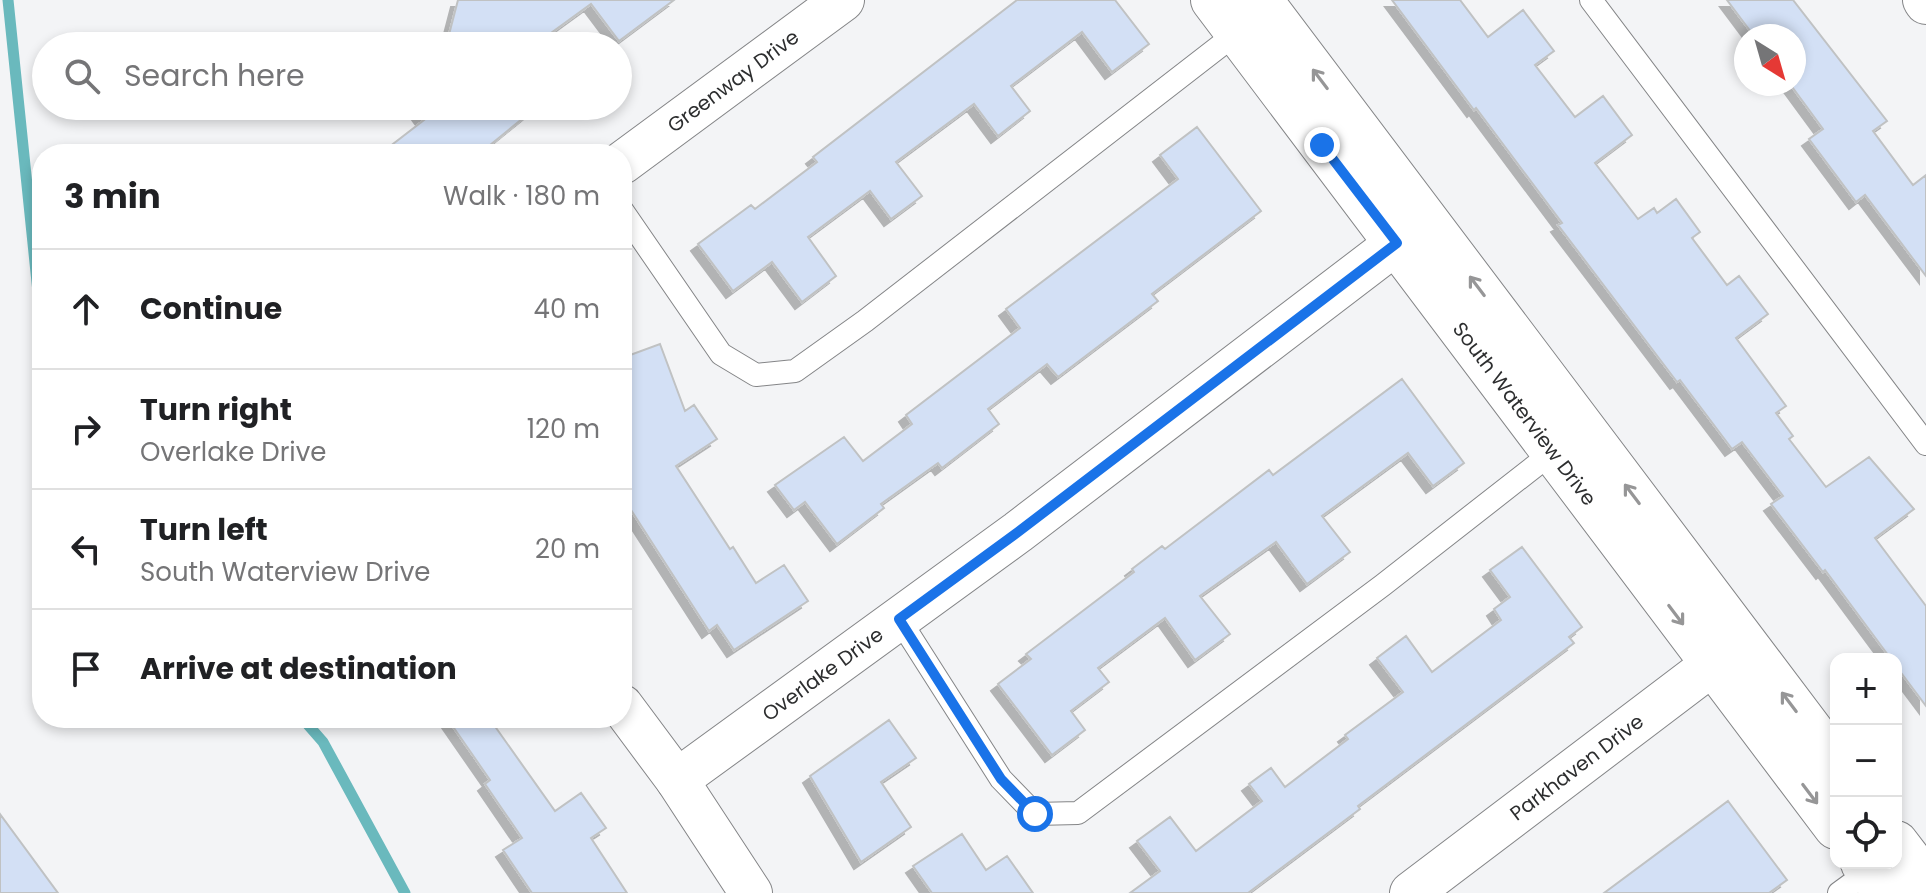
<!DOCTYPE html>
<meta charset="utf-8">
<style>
:root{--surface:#fff;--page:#f2f2f2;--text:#202124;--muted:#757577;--line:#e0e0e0}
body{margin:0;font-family:Poppins,sans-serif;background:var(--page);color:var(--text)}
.controls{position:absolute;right:24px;bottom:24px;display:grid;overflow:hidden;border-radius:16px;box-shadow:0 4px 12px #0003}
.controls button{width:72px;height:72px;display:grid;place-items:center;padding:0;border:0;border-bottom:2px solid var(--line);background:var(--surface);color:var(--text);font:40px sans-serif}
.compass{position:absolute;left:1734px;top:24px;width:72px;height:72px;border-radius:50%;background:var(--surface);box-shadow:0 4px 12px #0003;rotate:143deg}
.stop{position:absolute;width:24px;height:24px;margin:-18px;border:6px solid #1a73e8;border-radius:50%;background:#fff}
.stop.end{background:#1a73e8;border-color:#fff;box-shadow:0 2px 8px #0008}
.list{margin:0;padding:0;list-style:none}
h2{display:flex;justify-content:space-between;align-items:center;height:104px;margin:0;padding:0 32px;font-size:34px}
h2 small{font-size:26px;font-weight:400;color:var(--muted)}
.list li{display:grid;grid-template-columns:52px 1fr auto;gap:24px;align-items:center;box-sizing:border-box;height:120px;padding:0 32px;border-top:2px solid var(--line)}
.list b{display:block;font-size:30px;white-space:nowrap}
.list p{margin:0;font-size:26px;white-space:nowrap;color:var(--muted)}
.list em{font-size:26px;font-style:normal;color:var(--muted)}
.icon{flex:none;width:44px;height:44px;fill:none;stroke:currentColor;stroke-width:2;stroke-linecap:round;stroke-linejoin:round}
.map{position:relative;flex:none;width:1926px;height:893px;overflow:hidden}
.search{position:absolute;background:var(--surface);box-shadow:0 4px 12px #0003;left:32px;top:32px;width:600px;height:88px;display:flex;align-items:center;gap:20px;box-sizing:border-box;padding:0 28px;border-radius:44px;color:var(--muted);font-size:30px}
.panel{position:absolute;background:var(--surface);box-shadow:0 4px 12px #0003;left:32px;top:144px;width:600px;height:584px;border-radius:32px}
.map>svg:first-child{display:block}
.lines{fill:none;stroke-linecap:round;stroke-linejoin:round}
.stream{stroke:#6ab9bd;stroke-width:11}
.building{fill:#d3e0f5;stroke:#c0c2c3;stroke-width:2;filter:url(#shadow)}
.service-casing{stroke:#848587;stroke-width:24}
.minor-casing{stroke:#848587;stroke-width:44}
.tertiary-casing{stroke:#848587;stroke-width:46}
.service{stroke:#fff;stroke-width:22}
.minor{stroke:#fff;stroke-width:42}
.tertiary{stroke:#fff;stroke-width:44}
.oneway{stroke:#969697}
.route{stroke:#1a73e8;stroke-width:10}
.labels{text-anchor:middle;stroke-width:6;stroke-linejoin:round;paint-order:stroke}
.street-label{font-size:20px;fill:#2d2e2f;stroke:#f3f4f6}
</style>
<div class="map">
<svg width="1926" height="893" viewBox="0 0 1926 893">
<defs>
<filter id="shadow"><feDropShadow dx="-7" dy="7" stdDeviation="0" flood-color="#0004"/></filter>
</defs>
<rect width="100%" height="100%" fill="#f3f4f6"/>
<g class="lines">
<path class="stream" d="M 8,0 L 42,331
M 302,718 L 323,742 L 405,893"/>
</g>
<path class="building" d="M 458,0 L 674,0 L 619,41 L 591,4 L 533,46 L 446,46 Z
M 1017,0 L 1115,0 L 1149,44 L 1112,72 L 1082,32 L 1011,86 L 1030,111 L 998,136 L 974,104 L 896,162 L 922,196 L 891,219 L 870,191 L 808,237 L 836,276 L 802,302 L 772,262 L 733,291 L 698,244 L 751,205 L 755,209 L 817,162 L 813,157 Z
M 1392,0 L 1460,0 L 1488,37 L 1523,10 L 1554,51 L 1535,65 L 1575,117 L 1603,96 L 1632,135 L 1595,163 L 1638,219 L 1654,208 L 1657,213 L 1676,199 L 1700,232 L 1692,238 L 1727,285 L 1739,276 L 1768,314 L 1736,338 L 1786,406 L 1776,413 L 1793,436 L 1789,439 L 1826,487 L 1869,457 L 1914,509 L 1875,538 L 1926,606 L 1926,706 L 1896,666 L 1896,659 L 1891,659 L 1825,570 L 1823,572 L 1771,504 L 1783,496 L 1742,442 L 1732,449 L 1680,380 L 1677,382 L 1558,225 L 1562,223 L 1476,108 L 1474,110 Z
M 1727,0 L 1793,0 L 1887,121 L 1873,131 L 1913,185 L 1926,175 L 1926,276 L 1865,195 L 1856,202 L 1809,139 L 1823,129 L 1790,84 L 1794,84 L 1794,36 L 1754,36 Z
M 414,106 L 538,106 L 479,154 L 380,154 L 424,120 Z
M 1197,127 L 1261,211 L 1152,294 L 1158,301 L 1058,377 L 1047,364 L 988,409 L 999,424 L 942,468 L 938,463 L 881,504 L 884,508 L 837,544 L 805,502 L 794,510 L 775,485 L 844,437 L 863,461 L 912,424 L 906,415 L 1020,328 L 1006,309 L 1178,179 L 1160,155 Z
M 660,344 L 685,411 L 694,405 L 717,439 L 676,466 L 730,549 L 733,547 L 756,583 L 784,565 L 808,601 L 734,650 L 717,625 L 709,631 L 622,496 L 622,358 Z
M 1402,379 L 1464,463 L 1433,486 L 1408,453 L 1322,516 L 1350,552 L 1307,584 L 1276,542 L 1200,596 L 1230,634 L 1195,660 L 1165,618 L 1098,668 L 1109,682 L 1071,711 L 1085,730 L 1052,755 L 998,684 L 1031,659 L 1026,654 L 1134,572 L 1132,569 L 1162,546 L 1165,549 L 1269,470 L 1273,475 Z
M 1522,547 L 1582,627 L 1569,637 L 1574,643 L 1358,806 L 1360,809 L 1248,893 L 1130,893 L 1160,871 L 1137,841 L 1170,817 L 1196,851 L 1262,801 L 1249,784 L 1271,768 L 1285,787 L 1348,739 L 1345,735 L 1403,692 L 1377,658 L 1406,636 L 1432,672 L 1501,620 L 1494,609 L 1510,597 L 1490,570 Z
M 447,718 L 489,718 L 555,811 L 581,793 L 606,828 L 591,838 L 627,893 L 532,893 L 503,850 L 522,838 L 485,784 L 490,780 Z
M 889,720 L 916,758 L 881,782 L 911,827 L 861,862 L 810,776 Z
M 1728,801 L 1787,880 L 1769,893 L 1604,893 Z
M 0,814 L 58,893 L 0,893 Z
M 962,834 L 986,870 L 1007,856 L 1033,893 L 932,893 L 913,866 Z"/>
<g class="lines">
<defs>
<path id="service" d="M 1591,0 L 1926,444
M 622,210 L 721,354 L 756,375 L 795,371 L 865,321 L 1238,32
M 899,619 L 1001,779 L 1035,814 L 1078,813 L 1383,585 L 1553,452
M 1839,893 L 1869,871"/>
<g id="minor">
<path d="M 1924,0 L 1926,3"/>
<path id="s1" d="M 622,163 L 843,0"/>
<path d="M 622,706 L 677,780 L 751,893"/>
<path id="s2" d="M 677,780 L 1018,532 L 1423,223"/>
<path id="s3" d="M 1411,893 L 1742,642"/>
</g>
<g id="tertiary">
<path id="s4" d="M 1213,0 L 1836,827"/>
<path d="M 1260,0 L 1836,764"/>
<path d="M 1896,843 L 1926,882"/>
<path d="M 1863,863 L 1886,893"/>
</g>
</defs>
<use href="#service" class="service-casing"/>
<use href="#minor" class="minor-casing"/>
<use href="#tertiary" class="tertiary-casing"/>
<use href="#service" class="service"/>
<use href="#minor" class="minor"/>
<use href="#tertiary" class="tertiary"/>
</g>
<defs><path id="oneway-shaft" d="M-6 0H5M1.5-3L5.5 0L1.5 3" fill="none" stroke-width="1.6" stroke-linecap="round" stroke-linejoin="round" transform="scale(2)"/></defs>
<g class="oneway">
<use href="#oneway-shaft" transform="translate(1320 79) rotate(-127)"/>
<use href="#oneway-shaft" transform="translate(1477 286) rotate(-127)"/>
<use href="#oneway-shaft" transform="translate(1632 494) rotate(-127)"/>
<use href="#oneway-shaft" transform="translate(1676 615) rotate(53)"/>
<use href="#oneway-shaft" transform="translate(1789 702) rotate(-127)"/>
<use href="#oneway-shaft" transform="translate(1810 794) rotate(53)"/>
</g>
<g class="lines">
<path class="route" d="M 1035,814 L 1001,779 L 899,619 L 1018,532 L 1397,243 L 1322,145"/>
</g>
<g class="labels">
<g class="street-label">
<text dy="7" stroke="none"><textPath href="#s1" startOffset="138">Greenway Drive</textPath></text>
<text dy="7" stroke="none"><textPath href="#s4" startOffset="518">South Waterview Drive</textPath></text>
<text dy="7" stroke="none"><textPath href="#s2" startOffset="180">Overlake Drive</textPath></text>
<text dy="7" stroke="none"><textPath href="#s3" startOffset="208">Parkhaven Drive</textPath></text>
</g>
</g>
</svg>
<div class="controls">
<button>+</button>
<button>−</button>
<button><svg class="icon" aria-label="locate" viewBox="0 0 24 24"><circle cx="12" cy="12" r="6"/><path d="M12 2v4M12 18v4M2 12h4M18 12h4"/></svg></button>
</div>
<svg class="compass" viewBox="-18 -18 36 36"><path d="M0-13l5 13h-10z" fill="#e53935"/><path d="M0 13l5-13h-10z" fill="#757577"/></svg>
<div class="stop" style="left:1035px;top:814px"></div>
<div class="stop end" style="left:1322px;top:145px"></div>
<div class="search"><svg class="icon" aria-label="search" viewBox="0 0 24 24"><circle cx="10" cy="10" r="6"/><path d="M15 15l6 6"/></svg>Search here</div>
<section class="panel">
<h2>3 min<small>Walk · 180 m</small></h2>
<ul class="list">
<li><svg class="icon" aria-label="ahead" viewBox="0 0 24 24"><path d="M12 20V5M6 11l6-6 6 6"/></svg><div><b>Continue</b></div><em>40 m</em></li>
<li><svg class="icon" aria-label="right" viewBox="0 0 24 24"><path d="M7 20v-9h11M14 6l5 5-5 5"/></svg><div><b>Turn right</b><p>Overlake Drive</p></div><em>120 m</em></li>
<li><svg class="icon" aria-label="left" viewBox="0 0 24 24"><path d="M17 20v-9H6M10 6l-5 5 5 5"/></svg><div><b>Turn left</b><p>South Waterview Drive</p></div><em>20 m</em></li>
<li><svg class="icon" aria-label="arrive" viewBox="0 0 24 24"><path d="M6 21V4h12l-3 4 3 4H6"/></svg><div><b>Arrive at destination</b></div></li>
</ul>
</section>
</div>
